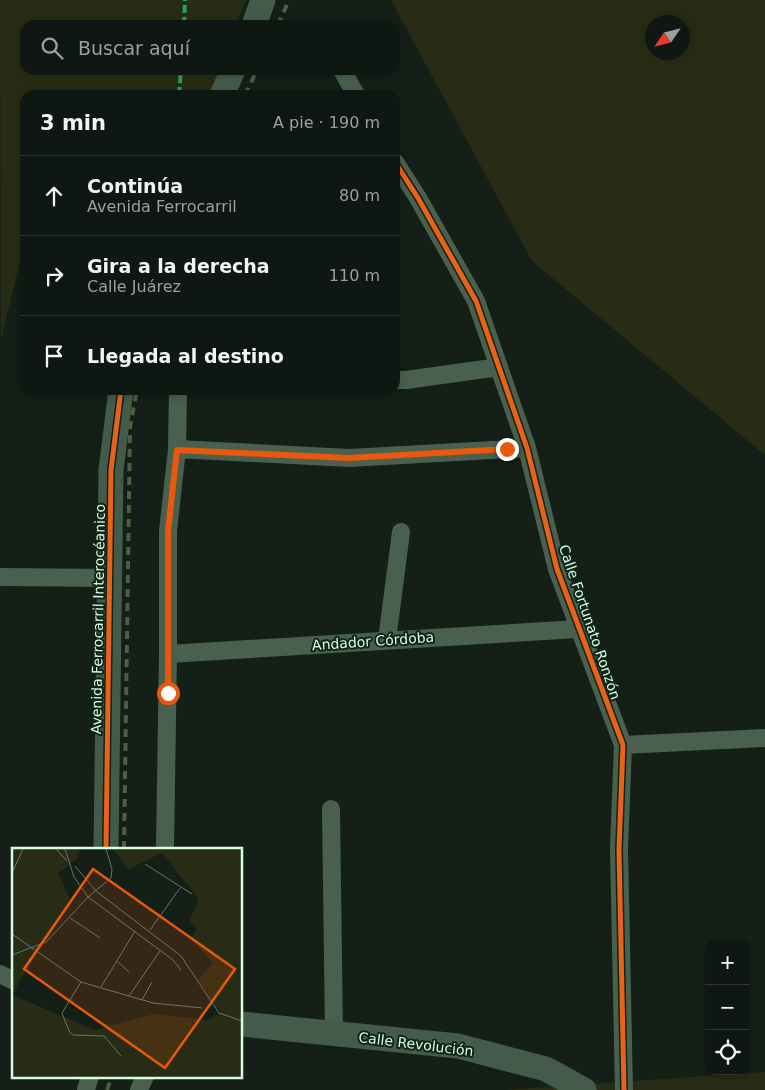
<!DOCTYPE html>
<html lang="es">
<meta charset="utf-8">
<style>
:root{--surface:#0f1712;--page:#18201b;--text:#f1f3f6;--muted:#9b9f9f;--line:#2f3632}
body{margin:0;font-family:"DejaVu Sans",sans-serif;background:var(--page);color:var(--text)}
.controls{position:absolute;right:15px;bottom:15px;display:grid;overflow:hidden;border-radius:10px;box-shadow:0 2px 8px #0003}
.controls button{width:45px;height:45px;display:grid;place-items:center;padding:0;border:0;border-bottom:1px solid var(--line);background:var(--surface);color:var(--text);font:25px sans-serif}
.compass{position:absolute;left:645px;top:15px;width:45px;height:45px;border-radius:50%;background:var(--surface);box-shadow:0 2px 8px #0003;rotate:235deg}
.stop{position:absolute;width:15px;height:15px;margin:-11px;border:4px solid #ea580c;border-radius:50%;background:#fff}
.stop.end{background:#ea580c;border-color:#fff;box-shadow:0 1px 5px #0008}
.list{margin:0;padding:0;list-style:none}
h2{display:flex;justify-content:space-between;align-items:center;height:65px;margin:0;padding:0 20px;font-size:21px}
h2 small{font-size:16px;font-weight:400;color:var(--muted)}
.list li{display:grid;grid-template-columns:32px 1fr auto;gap:15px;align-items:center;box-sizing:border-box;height:80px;padding:0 20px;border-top:1px solid var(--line)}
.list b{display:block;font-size:19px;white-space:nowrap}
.list p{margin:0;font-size:16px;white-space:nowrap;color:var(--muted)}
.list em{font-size:16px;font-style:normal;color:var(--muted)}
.icon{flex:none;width:28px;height:28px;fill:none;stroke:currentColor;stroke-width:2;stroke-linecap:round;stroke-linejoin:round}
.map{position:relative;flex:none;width:765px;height:1090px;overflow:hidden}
.search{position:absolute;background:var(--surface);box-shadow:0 2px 8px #0003;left:20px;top:20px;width:380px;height:55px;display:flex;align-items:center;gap:12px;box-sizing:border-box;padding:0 18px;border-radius:15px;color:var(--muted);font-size:19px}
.panel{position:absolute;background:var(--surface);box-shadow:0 2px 8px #0003;left:20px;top:90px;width:380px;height:305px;border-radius:15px}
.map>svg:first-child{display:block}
.green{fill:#282c14;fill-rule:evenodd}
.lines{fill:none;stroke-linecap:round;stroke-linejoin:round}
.street{stroke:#4a604e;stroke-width:18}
.secondary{stroke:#445b4b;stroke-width:25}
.rail{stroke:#4c5f41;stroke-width:4;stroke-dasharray:8 6;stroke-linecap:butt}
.quiet{stroke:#20a55d;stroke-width:4;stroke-dasharray:8 4;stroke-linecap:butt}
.cycleway-casing{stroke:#102417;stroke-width:8}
.cycleway{stroke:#ea6118;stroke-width:5}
.route{stroke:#ea580c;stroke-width:6}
.labels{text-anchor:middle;stroke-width:4;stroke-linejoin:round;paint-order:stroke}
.street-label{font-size:14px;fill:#d6fde1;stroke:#102417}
.inset-road{fill:none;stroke:#627868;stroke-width:1}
.view{fill:#e8590c;fill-opacity:0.15;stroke:#e8590c;stroke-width:2.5}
.inset-edge{fill:none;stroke:#d6fde1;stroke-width:2.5}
</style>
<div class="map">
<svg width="765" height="1090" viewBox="0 0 765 1090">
<rect width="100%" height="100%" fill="#141f18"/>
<path class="green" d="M 0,0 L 246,0 L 236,25 L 25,25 L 25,70 L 219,70 L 209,95 L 25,95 L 25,241 L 1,339 Z
M 391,0 L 765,0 L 765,455 L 532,261 ZM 652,22 L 682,22 L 682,52 L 652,52 Z
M 765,1072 L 765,1090 L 506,1090 Z"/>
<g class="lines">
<path class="street" d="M 342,70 L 356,95
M 395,162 L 418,198 L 476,301 L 527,448 L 557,569 L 623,745 L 619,849 L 624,1090
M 395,380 L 406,380 L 499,367
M 177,449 L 349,458 L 527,448
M 0,577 L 111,578
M 387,640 L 401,532
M 168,654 L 578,629
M 623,745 L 765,738
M 331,809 L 334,1034
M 165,849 L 168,654 L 168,531 L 177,449 L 178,390
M 0,974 L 14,981
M 86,1090 L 90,1076
M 139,1090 L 145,1076"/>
<path class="secondary" d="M 254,25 L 263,0
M 222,95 L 233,70
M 106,849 L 111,470 L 121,390
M 241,1024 L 458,1046 L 546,1069 L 584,1090"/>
<path class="rail" d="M 278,25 L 289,0
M 245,95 L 257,70
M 124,849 L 130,427 L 137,390
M 107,1090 L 112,1076"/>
<path class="quiet" d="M 184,25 L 185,0
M 179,95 L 181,70"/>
<defs>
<path id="cycleway" d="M 395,162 L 418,198 L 476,301 L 527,448 L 557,569 L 623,745 L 619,849 L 624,1090
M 106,849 L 111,470 L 121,390"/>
</defs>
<use href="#cycleway" class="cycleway-casing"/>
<use href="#cycleway" class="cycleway"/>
</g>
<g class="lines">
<path class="route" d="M 168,693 L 168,531 L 177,450 L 349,458 L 507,449"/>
</g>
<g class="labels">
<g class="street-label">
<text transform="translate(98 619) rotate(-89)" y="5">Avenida Ferrocarril Interocéanico</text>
<text transform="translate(590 622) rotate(71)" y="5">Calle Fortunato Ronzón</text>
<text transform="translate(373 641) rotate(-4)" y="5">Andador Córdoba</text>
<text transform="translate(416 1044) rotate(7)" y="5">Calle Revolución</text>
</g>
</g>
<g transform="translate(12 848)">
<rect width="230" height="230" fill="#141f18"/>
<path d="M 0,1 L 68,1 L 64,12 L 46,25 L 58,51 L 0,146 ZM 100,1 L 230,1 L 230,229 L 0,229 L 0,147 L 83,182 L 141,166 L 196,172 L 208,164 L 186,132 L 201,115 L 179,90 L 185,82 L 177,74 L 187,51 L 150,5 L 117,21 Z" fill="#282c14"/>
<path class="inset-road" d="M 44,1 L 55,13M 53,1 L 62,29 L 76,49 L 161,112 L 169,122M 133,16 L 180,46M 63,18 L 84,43 L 169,108 L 207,165 L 230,173M 0,25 L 11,1M 58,70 L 88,90M 138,82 L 168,40M 0,86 L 69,134 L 141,155 L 190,160M 0,107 L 34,94 L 76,49 L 99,30 L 100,21 L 94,1M 105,113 L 117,124M 69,134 L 50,165 L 57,183 L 61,187 L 92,188 L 109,208M 89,139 L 123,83M 117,148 L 148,103M 130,152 L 140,134"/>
<path class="view" d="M 81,21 L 223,121 L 153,220 L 12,121 Z"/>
<rect width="230" height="230" class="inset-edge"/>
</g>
</svg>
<div class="controls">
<button>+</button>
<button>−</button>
<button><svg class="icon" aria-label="locate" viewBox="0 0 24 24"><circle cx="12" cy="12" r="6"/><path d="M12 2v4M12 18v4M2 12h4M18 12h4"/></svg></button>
</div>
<svg class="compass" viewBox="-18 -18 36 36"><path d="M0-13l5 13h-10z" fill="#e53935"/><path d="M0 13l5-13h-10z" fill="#9b9f9f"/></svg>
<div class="stop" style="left:168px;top:693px"></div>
<div class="stop end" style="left:507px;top:449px"></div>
<div class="search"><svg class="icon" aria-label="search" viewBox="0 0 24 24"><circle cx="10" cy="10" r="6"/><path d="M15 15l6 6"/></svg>Buscar aquí</div>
<section class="panel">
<h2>3 min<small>A pie · 190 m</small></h2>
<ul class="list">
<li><svg class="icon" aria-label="ahead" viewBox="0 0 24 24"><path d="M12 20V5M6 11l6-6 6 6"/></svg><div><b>Continúa</b><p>Avenida Ferrocarril</p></div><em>80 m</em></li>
<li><svg class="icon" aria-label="right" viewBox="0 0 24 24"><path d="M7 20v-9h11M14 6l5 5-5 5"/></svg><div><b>Gira a la derecha</b><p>Calle Juárez</p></div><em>110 m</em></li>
<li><svg class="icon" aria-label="arrive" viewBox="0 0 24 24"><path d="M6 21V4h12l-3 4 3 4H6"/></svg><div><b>Llegada al destino</b></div></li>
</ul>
</section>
</div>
